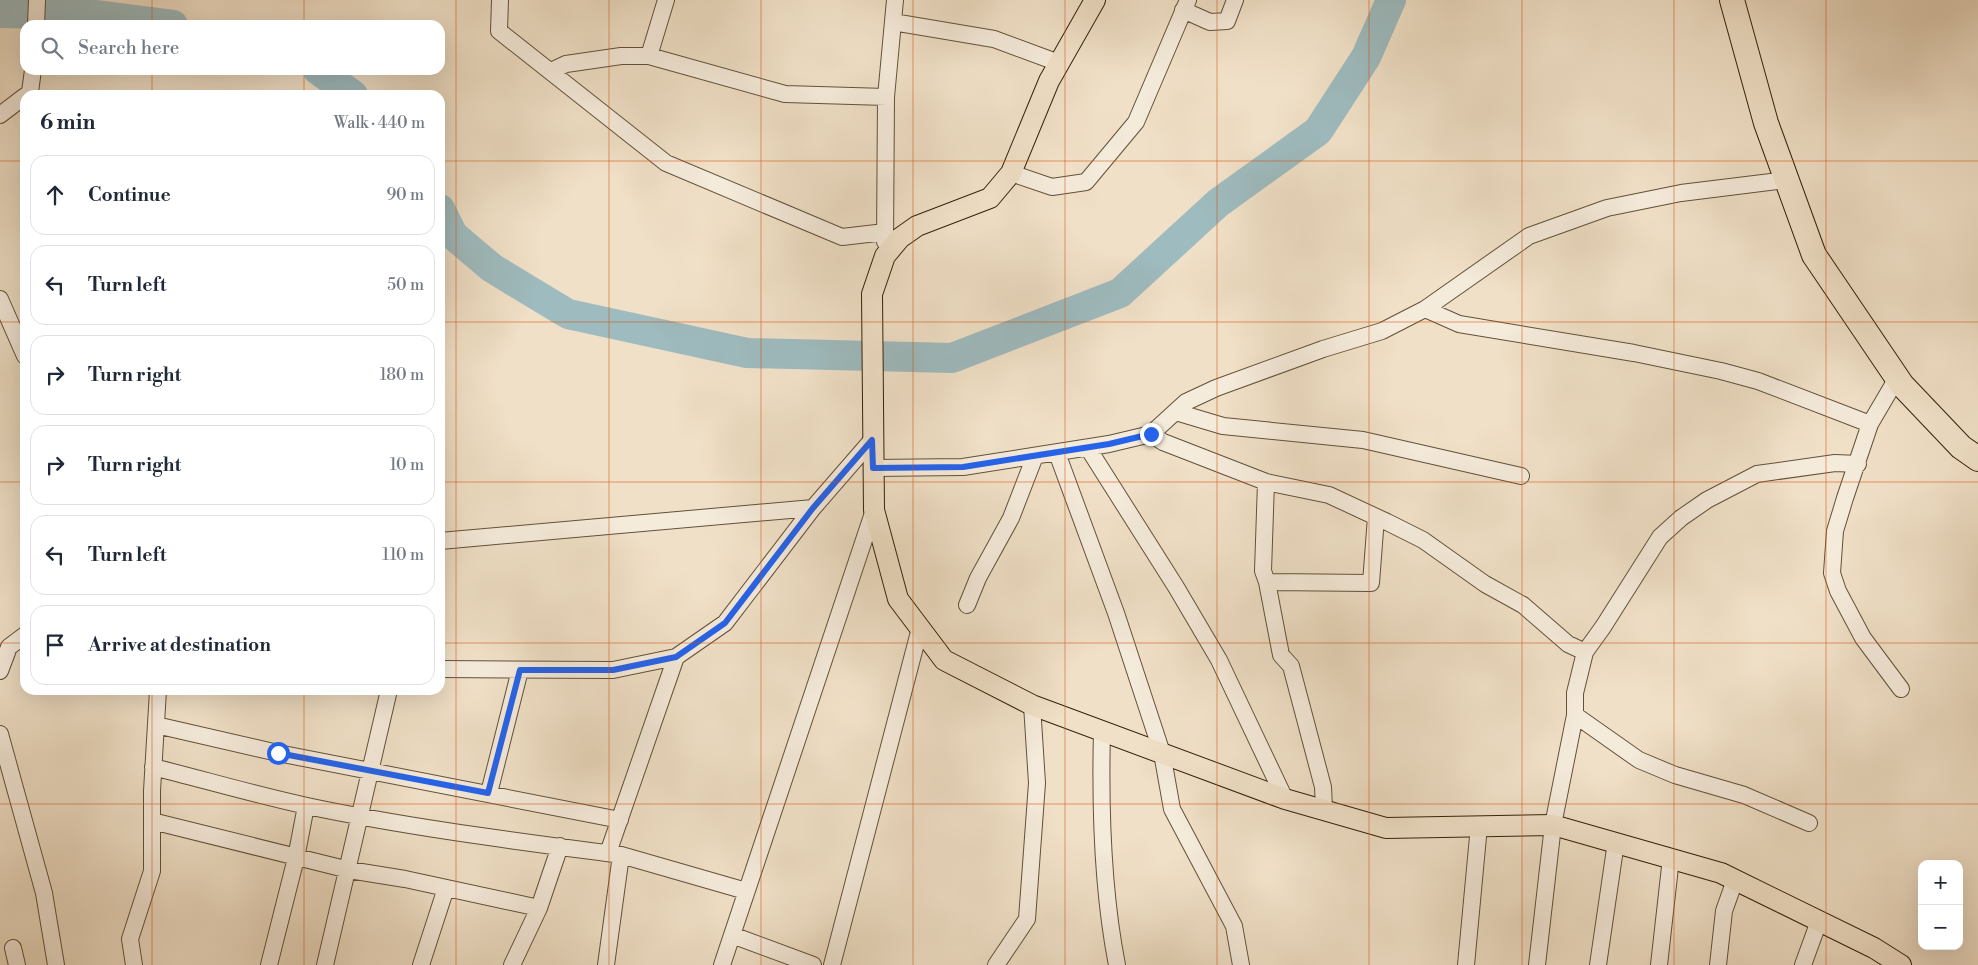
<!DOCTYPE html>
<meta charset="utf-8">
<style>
:root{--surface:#fff;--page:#f2f2f3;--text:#1f2937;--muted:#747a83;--line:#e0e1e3}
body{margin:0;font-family:"Libre Bodoni",serif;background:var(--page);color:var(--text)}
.controls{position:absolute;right:15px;bottom:15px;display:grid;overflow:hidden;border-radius:10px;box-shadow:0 5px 20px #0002}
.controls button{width:45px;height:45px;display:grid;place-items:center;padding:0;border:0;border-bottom:1px solid var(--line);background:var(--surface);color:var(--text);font:25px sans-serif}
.stop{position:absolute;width:15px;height:15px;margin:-11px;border:4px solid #2563eb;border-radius:50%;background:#fff}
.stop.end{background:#2563eb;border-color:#fff;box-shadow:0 1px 5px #0008}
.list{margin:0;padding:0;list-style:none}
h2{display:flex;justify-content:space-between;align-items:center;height:65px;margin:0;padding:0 20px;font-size:21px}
h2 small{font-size:16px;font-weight:400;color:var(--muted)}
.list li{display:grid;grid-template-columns:32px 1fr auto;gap:15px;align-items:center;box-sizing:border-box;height:80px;margin:0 10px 10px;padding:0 10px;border:1px solid var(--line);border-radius:15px}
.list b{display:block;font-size:19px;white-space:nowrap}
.list em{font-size:16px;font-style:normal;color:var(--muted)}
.icon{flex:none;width:28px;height:28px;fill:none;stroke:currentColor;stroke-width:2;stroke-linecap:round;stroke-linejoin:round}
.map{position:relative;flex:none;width:1978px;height:965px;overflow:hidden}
.search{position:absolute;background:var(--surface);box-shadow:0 5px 20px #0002;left:20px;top:20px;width:425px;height:55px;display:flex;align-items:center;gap:12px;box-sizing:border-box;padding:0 18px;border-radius:15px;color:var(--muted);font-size:19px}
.panel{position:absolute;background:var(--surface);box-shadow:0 5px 20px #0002;left:20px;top:90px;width:425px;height:605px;border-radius:15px}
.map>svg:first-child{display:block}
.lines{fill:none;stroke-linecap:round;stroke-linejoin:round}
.river{stroke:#9ebbbf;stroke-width:30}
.minor-casing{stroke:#625139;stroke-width:18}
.major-casing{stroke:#33210a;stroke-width:22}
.highway-casing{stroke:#33210a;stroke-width:26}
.minor{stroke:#f5ebdb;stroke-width:16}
.major{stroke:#f0e0c7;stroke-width:20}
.highway{stroke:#f0e0c7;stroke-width:24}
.route{stroke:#2563eb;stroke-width:6}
.grid{fill:none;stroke:#d6530c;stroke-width:1;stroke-opacity:0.55}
</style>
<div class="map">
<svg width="1978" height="965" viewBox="0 0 1978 965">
<rect width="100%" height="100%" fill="#f0e0c7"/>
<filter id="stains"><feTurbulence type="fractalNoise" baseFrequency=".004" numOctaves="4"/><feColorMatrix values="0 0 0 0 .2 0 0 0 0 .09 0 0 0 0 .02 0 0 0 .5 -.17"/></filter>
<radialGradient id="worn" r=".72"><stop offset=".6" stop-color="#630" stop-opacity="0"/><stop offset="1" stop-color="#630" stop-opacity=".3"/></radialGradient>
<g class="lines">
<path class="river" d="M 0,13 L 95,15 L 173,25
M 318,70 L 353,95
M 440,209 L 453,235 L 492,268 L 568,314 L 747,353 L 952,358 L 1120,293 L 1218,203 L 1318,131 L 1366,57 L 1391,0"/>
<defs>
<path id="minor" d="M 500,0 L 499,31 L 666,163 L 842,237 L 885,232
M 1183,10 L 1210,22 L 1227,21 L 1235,0
M 893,22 L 994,39 L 1059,63
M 36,25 L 37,0
M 649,56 L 666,0
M 551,71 L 566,64 L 621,56 L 649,56 L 785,94 L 886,97
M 27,95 L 30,92 L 33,70
M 0,115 L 25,96
M 1011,173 L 1052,187 L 1086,182 L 1136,122 L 1188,0
M 885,242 L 886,97 L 895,0
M 0,299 L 25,356
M 1425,309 L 1459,324 L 1634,353 L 1721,371 L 1758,381 L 1870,424
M 1897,378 L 1870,424 L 1845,498 L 1835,531 L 1832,573 L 1838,591 L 1863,638 L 1901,689
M 1176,412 L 1223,426 L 1363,440 L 1521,476
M 1151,434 L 1163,442 L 1266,482 L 1329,495 L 1387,522 L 1423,540 L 1485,584 L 1523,605 L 1568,644 L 1585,652
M 1088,448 L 1176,587 L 1219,660 L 1285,799
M 1057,453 L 1116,613 L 1162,753 L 1172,809 L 1234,926 L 1241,965
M 873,468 L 963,467 L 1109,444 L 1151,434 L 1186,402 L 1216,388 L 1323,349 L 1382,331 L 1425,309 L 1529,236 L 1607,208 L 1681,193 L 1786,180
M 1266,482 L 1263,571 L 1267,582 L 1281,655 L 1291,666 L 1323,787 L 1324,808
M 440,541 L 813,508
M 1267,582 L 1371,583 L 1376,517
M 967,605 L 978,578 L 1011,518 L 1035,456
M 440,669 L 613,670 L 676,657 L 725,623 L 813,508 L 872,440
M 0,671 L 9,647 L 25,635
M 1575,715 L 1639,760 L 1675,775 L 1744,795 L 1809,823
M 156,725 L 278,753 L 620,820
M 1102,731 C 1100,809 1102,889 1117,965
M 0,734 L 44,893 L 56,965
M 153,767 C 205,780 256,795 307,806 C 411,828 516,841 621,855
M 489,793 L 520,670
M 152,821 L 349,870 L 405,879 L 539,908
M 608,853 L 676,657
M 732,935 L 813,965
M 13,948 L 17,965
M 134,965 L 130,939 L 152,871 L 152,791 L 158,690
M 269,965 L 296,858 L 306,806
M 325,965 L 389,690
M 421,965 L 446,888
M 512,965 L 539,908 L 560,846
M 606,965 L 621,855 L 746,891
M 722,965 L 874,510
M 832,965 L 920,628
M 996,965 L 1027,919 L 1037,783 L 1032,705
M 1466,965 L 1479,826
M 1537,965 L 1553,825 L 1575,715 L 1575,693 L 1585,652 L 1603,627 L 1660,537 L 1681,518 L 1707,500 L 1757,474 L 1835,463 L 1858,464
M 1598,965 L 1616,842
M 1659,965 L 1671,858
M 1718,965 L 1724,911 L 1735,880
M 1803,965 L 1819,921"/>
<path id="major" d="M 1095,0 L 1049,81 L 1011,173 L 990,198 L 917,226 L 900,238 L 885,256 L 872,294 L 874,510 L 898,599 L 944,660 L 1032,705 L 1285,799 L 1386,828 L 1553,825 L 1721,873 L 1874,948 L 1901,965"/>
<path id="highway" d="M 1732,0 L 1766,123 L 1814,255 L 1902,385 L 1961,447 L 1978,459"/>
</defs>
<use href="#minor" class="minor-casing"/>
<use href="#major" class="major-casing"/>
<use href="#highway" class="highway-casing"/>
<use href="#minor" class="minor"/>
<use href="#major" class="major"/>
<use href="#highway" class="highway"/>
</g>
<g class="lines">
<path class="route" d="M 278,753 L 488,793 L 520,670 L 613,670 L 676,657 L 725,623 L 813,508 L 872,440 L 873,468 L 963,467 L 1109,444 L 1151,434"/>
</g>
<path class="grid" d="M 152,0 L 152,25M 304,0 L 304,25M 456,0 L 456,965M 609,0 L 609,965M 761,0 L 761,965M 913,0 L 913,965M 1065,0 L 1065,965M 1217,0 L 1217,965M 1369,0 L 1369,965M 1522,0 L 1522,965M 1674,0 L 1674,965M 1826,0 L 1826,965M 152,70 L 152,95M 304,70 L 304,95M 0,161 L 25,161M 440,161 L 1978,161M 0,322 L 25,322M 440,322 L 1978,322M 0,482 L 25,482M 440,482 L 1978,482M 0,643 L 25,643M 440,643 L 1978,643M 152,690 L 152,965M 304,690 L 304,965M 0,804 L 1978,804"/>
<rect width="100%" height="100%" filter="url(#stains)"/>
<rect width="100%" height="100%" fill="url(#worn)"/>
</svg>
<div class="controls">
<button>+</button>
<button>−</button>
</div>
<div class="stop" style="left:278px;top:753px"></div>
<div class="stop end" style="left:1151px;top:434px"></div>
<div class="search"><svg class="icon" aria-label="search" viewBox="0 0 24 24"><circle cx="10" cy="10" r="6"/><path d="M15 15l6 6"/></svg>Search here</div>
<section class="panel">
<h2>6 min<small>Walk · 440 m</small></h2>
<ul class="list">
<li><svg class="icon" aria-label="ahead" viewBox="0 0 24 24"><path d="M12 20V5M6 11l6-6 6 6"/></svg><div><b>Continue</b></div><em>90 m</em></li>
<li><svg class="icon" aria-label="left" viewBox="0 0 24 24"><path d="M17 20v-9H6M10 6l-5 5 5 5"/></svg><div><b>Turn left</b></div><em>50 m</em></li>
<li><svg class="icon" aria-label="right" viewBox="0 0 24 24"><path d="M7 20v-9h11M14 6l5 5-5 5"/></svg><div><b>Turn right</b></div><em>180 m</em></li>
<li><svg class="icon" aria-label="right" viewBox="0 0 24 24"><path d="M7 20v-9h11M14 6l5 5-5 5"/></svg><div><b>Turn right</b></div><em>10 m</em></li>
<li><svg class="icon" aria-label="left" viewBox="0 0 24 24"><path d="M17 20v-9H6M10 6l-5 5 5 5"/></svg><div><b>Turn left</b></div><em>110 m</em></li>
<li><svg class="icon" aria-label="arrive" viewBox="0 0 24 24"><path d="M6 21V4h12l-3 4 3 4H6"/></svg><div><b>Arrive at destination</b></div></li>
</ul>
</section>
</div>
